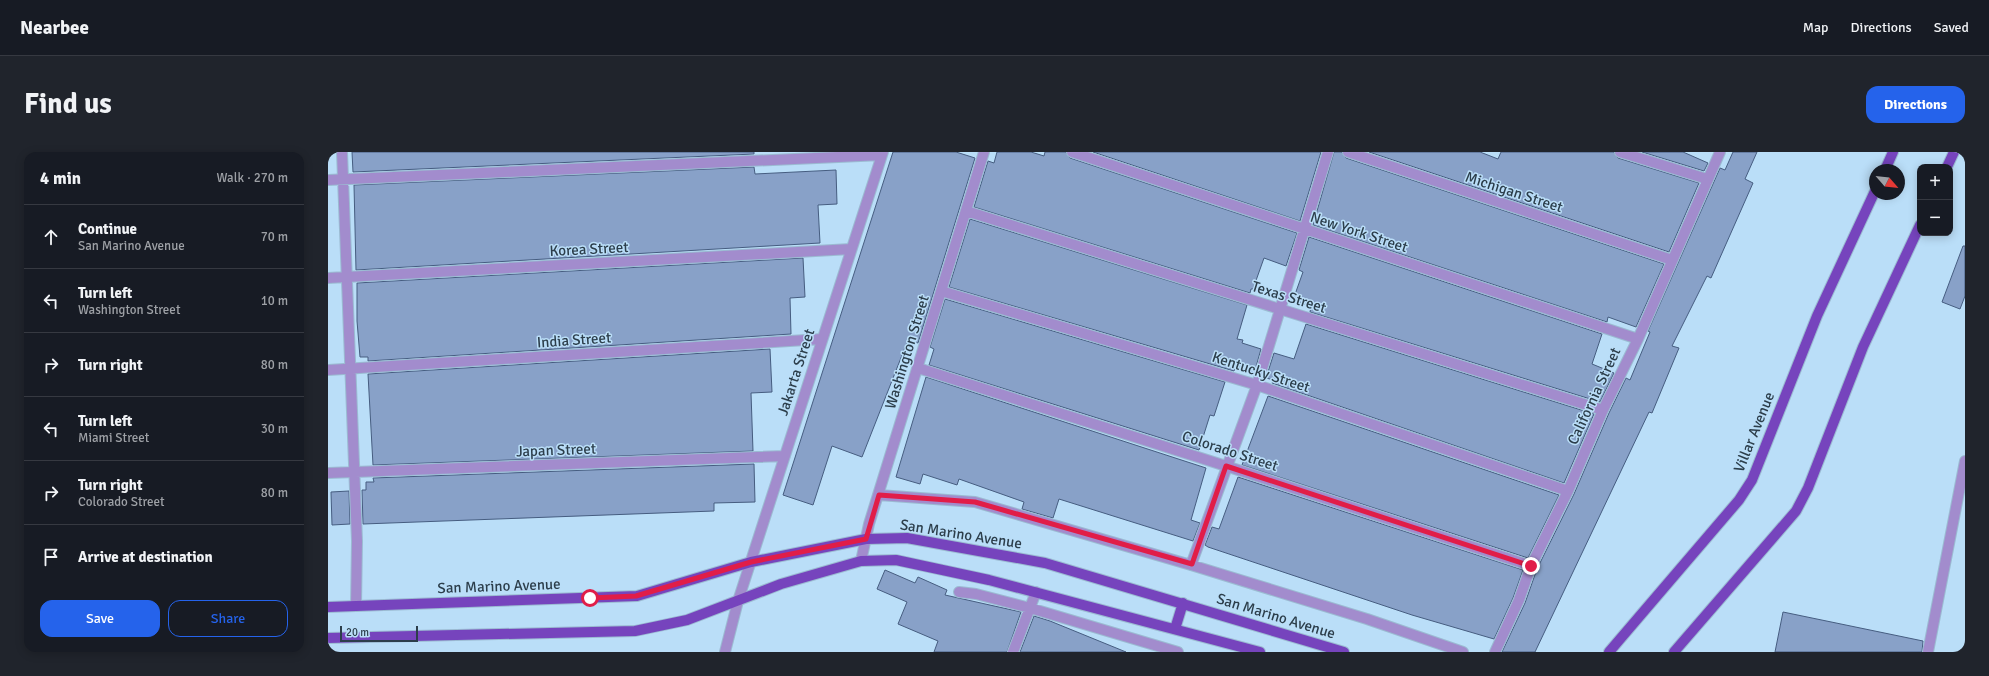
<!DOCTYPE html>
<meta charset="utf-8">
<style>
:root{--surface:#171b24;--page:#20242c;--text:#f1f3f6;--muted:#9ea1a6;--line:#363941;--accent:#2563eb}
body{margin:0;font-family:Signika,sans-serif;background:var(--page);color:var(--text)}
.controls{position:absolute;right:12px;top:12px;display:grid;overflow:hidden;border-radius:8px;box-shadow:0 2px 10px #0003}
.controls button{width:36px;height:36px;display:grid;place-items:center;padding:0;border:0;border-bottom:1px solid var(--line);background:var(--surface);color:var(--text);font:20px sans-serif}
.compass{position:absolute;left:1541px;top:12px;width:36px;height:36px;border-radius:50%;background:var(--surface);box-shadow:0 2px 10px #0003;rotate:118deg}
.scale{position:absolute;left:12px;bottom:10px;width:78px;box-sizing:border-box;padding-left:4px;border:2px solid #2c3e4b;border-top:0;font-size:11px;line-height:14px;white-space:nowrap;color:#2c3e4b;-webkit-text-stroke:3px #badef8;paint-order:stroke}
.stop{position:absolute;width:12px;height:12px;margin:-9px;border:3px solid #e11d48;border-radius:50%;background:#fff}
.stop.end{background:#e11d48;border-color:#fff;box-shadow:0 1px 4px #0008}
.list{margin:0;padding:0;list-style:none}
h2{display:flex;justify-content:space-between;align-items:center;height:52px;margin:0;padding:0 16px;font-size:17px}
h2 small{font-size:13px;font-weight:400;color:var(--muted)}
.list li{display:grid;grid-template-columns:26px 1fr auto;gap:12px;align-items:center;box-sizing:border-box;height:64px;padding:0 16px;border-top:1px solid var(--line)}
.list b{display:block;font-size:15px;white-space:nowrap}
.list p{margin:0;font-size:13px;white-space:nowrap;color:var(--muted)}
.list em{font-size:13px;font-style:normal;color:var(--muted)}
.actions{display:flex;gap:8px;padding:12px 16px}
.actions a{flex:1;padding:9px 0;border:1px solid var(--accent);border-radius:12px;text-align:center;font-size:14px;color:var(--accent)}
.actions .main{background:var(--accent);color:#fff}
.icon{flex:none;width:22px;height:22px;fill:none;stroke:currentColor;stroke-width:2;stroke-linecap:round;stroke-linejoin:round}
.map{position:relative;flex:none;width:1637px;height:500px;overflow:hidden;border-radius:12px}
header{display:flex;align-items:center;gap:24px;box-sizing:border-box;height:56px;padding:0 20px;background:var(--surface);border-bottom:1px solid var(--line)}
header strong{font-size:19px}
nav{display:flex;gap:22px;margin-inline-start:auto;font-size:14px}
.intro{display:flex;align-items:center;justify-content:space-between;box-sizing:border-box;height:96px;padding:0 24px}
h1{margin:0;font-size:28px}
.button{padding:10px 18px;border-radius:12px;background:var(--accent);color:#fff;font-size:14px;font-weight:700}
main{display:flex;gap:24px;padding:0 24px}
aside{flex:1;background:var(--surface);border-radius:12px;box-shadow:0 2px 10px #0003}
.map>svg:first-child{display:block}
.building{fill:#88a1c8;stroke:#465d80}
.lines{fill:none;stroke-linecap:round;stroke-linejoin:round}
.minor-casing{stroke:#9bbbd2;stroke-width:12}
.major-casing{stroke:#9bbbd2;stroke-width:12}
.minor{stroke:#a28ccd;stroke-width:10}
.major{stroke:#7644bd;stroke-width:10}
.route{stroke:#e11d48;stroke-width:5}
.labels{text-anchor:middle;stroke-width:3;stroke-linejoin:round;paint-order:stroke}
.street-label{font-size:15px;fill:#2c3e4b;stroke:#badef8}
</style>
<header>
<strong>Nearbee</strong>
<nav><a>Map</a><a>Directions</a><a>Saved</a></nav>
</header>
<div class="intro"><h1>Find us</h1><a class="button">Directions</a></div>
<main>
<aside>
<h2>4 min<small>Walk · 270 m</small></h2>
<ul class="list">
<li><svg class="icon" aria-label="ahead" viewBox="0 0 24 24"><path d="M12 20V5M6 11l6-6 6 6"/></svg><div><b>Continue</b><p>San Marino Avenue</p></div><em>70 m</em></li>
<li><svg class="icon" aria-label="left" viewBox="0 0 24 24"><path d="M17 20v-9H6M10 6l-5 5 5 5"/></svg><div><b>Turn left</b><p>Washington Street</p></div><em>10 m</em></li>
<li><svg class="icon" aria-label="right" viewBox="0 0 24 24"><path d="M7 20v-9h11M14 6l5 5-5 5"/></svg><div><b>Turn right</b></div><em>80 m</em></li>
<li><svg class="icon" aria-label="left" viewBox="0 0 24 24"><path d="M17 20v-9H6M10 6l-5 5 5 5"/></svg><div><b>Turn left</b><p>Miami Street</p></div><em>30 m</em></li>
<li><svg class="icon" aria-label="right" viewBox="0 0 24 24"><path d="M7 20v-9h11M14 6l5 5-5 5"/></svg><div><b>Turn right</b><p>Colorado Street</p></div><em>80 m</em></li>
<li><svg class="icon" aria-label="arrive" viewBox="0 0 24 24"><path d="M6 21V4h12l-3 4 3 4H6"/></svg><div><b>Arrive at destination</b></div></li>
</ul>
<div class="actions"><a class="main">Save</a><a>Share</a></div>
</aside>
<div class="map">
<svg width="1637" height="500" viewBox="0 0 1637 500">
<rect width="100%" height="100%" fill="#badef8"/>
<path class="building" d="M 24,0 L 426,0 L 426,2 L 25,20 Z
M 565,0 L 628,0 L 647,6 L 590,191 L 580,188 L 534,305 L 504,294 L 485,353 L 455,343 Z
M 669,0 L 703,0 L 716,4 L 717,0 L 738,0 L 742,6 L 969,81 L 958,114 L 936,106 L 925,137 L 923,137 L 922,141 L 646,55 L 660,9 L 666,11 Z
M 765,0 L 993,0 L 972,69 Z
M 1006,0 L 1014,0 L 1018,6 L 1336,112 L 1308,175 L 1280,165 L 1279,170 L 985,73 Z
M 1041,0 L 1152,0 L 1170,7 L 1173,0 L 1286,0 L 1290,6 L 1371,31 L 1341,100 Z
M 1314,0 L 1355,0 L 1380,11 L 1376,19 Z
M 1405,0 L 1429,0 L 1417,27 L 1425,31 L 1383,126 L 1379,124 L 1344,194 L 1351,196 L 1324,261 L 1321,260 L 1207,500 L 1174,500 L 1197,451 L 1209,417 L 1246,342 L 1281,261 L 1298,226 L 1302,228 L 1322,180 L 1320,179 L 1392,16 L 1397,18 Z
M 426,15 L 427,22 L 508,18 L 509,52 L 490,53 L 492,91 L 28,118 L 26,33 Z
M 642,67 L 919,153 L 909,187 L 915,188 L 914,191 L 933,197 L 926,222 L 907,216 L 906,219 L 621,135 Z
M 981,85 L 1274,182 L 1264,212 L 1286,221 L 1272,250 L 982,160 L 983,155 L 965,148 L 975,120 L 971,118 Z
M 1635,94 L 1637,94 L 1637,144 L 1632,157 L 1614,150 Z
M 475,106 L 477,145 L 462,146 L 463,182 L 40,209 L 40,205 L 32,205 L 29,169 L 29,131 Z
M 617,147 L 897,230 L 886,264 L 882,263 L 871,298 L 601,213 L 606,197 L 602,195 Z
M 978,172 L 1266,262 L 1236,331 L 944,231 L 946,228 L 938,226 L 946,201 L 966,207 Z
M 442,197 L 444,240 L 423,241 L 425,299 L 45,313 L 40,222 Z
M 598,225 L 878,316 L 863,368 L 872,371 L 865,389 L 731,347 L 725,366 L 694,357 L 696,350 L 631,327 L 629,333 L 595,322 L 592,332 L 568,325 Z
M 940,244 L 1231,343 L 1200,406 L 914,313 Z
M 426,312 L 427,350 L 386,351 L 386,359 L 35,372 L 34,338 L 38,338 L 38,330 L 46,330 L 45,326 Z
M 910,325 L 1195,418 L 1185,446 L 1166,487 L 1084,463 L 880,395 L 877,393 L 884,375 L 891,377 Z
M 21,339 L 22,372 L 4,373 L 3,340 Z
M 557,418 L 587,431 L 590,425 L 619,438 L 617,443 L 693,460 L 679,500 L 606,500 L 610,489 L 570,472 L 579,450 L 549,437 Z
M 1455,460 L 1595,489 L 1594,500 L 1447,500 Z
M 706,464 L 722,469 L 798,500 L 692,500 Z"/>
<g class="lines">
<defs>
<path id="minor" d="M 14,0 L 29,389 L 28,454
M 744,0 L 1310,187
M 1020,0 L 1344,108
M 1292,0 L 1379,27
M 0,28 L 554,3
M 638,59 L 1275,258
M 0,126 L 523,97
M 613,139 L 929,233 L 1240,339
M 590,216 L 898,314 L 1203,414
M 0,218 L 494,187
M 0,321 L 457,304
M 551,343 L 647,350 L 863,413 L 1039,467 L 1135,500
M 533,409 L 541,372 L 656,0
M 863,413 L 929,233 L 1000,0
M 631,440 L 648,442 L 702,456 L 850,500
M 397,500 L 410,449 L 555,0
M 685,500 L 708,440
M 1167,500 L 1191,448 L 1203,414 L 1240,339 L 1275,258 L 1310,187 L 1392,0
M 1600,500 L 1637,309"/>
<path id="major" d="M 1619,15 L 1626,0
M 1557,18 L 1565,0
M 0,455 L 309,444 L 423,410 L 538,387 L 579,386 L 717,411 L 1016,500
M 847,477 L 855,451
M 0,486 L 307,479 L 359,468 L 453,432 L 533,409 L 568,408 L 661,428 L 932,500
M 1281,500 L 1411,348 L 1424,328 L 1489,164 L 1547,39
M 1346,500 L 1468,359 L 1480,336 L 1535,195 L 1592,73"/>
</defs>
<use href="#minor" class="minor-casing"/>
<use href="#major" class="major-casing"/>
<use href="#minor" class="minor"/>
<use href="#major" class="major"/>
</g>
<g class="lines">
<path class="route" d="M 262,446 L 308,444 L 423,410 L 538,387 L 551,343 L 647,350 L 864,412 L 898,314 L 1203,414"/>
</g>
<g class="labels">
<g class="street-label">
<text transform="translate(1186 40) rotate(18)" y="5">Michigan Street</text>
<text transform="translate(1031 80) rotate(18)" y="5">New York Street</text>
<text transform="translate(261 97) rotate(-3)" y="5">Korea Street</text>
<text transform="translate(961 145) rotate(17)" y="5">Texas Street</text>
<text transform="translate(246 188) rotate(-4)" y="5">India Street</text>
<text transform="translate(579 200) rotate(-73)" y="5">Washington Street</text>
<text transform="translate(468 220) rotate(-72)" y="5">Jakarta Street</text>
<text transform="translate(933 220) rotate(18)" y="5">Kentucky Street</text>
<text transform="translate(1266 244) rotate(-65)" y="5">California Street</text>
<text transform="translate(1426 280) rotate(-68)" y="5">Villar Avenue</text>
<text transform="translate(228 298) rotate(-2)" y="5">Japan Street</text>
<text transform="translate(902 299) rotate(18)" y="5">Colorado Street</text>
<text transform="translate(633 382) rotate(9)" y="5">San Marino Avenue</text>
<text transform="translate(171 434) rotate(-2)" y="5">San Marino Avenue</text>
<text transform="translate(948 464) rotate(17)" y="5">San Marino Avenue</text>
</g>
</g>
</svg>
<div class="controls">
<button>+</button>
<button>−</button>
</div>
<svg class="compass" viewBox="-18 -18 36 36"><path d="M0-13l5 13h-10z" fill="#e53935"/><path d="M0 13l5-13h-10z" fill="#9ea1a6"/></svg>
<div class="scale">20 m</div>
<div class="stop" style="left:262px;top:446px"></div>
<div class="stop end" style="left:1203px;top:414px"></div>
</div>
</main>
